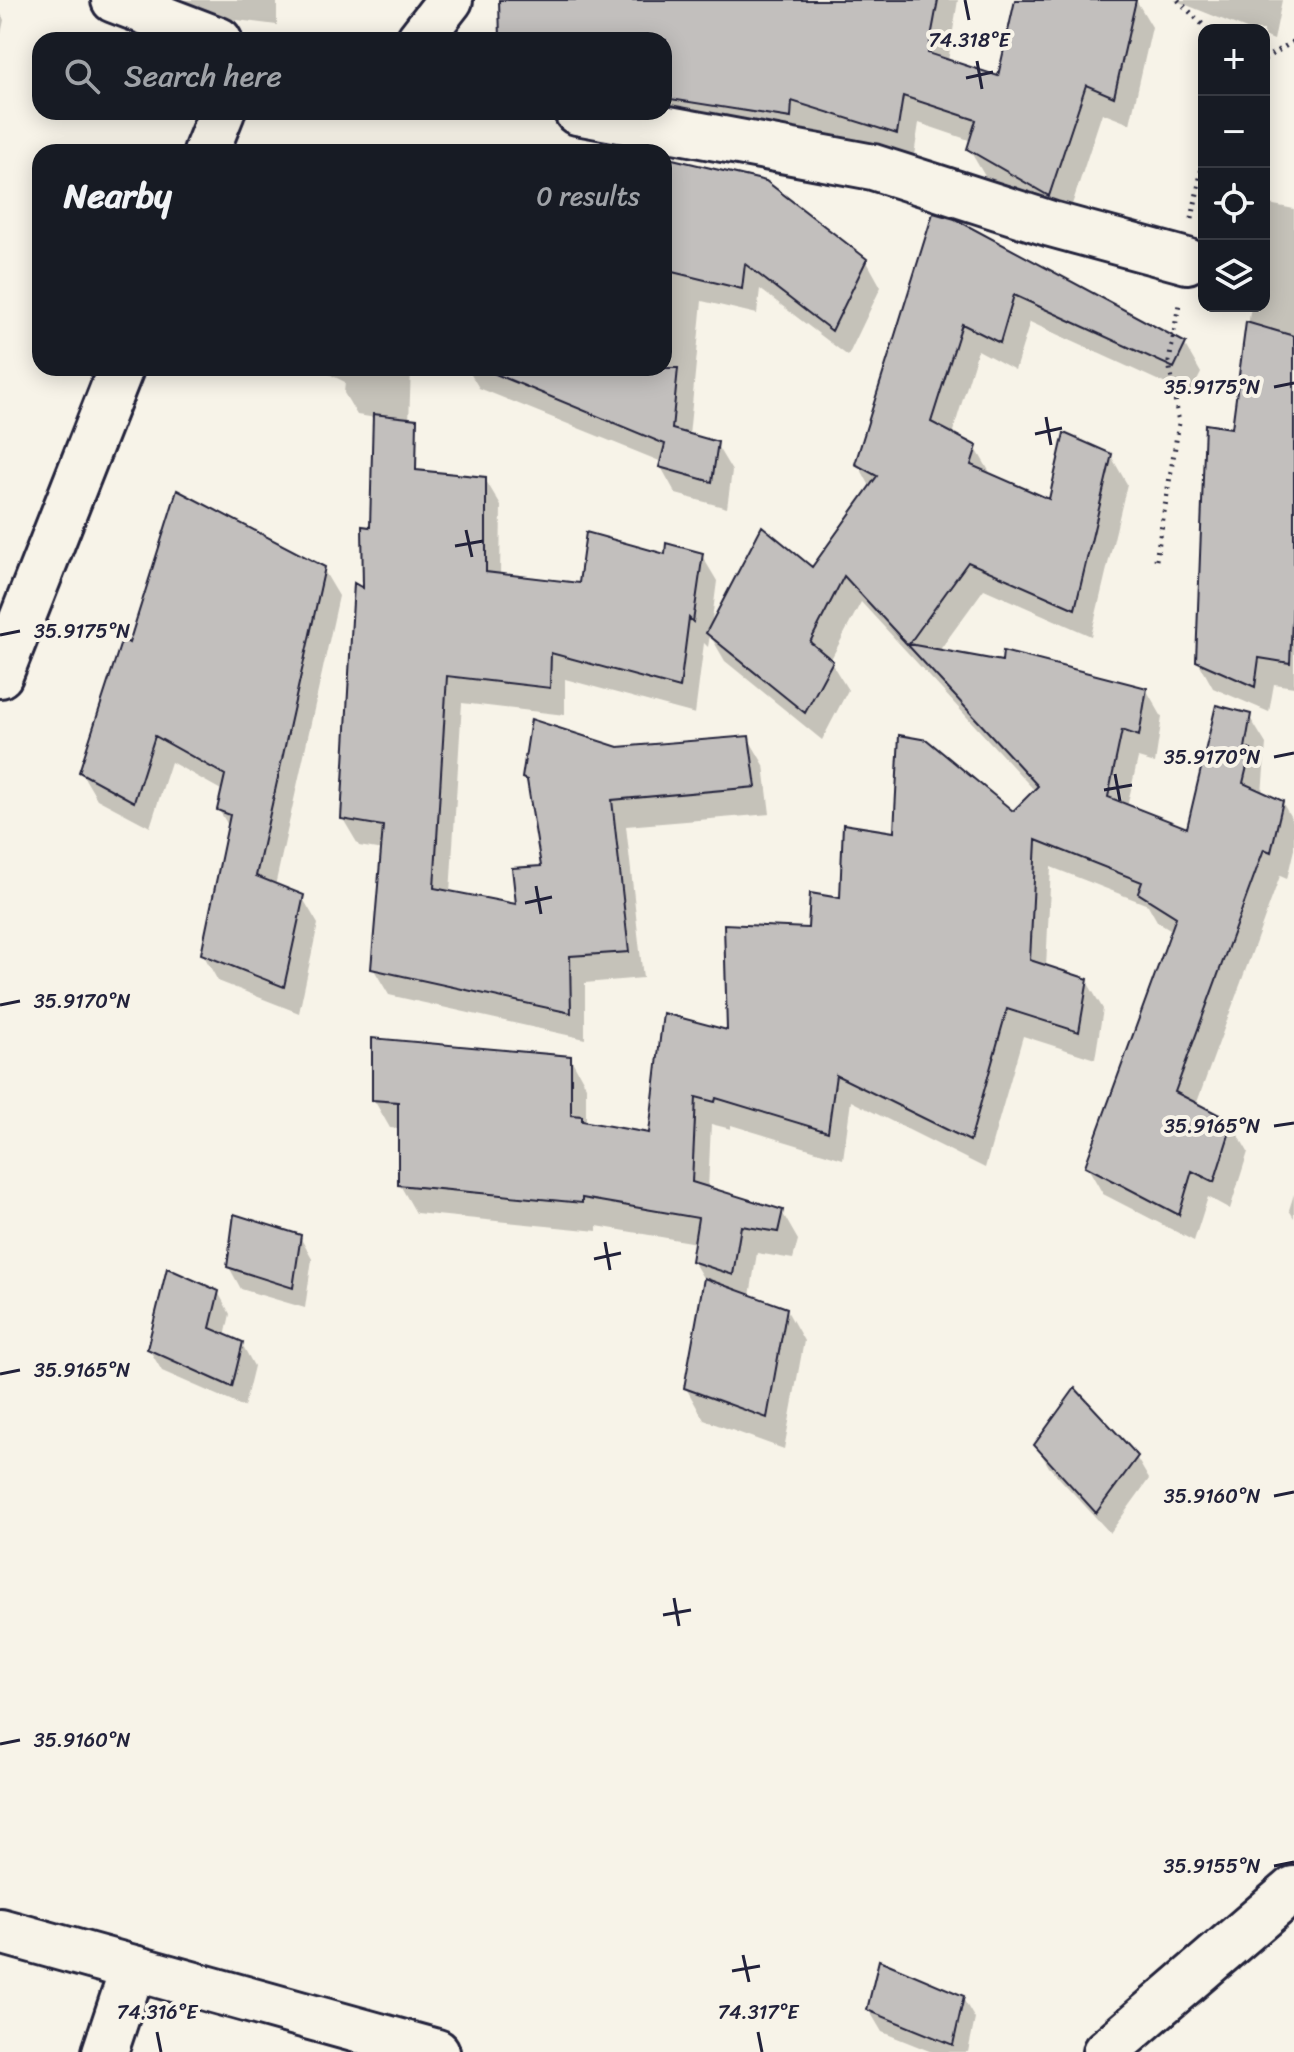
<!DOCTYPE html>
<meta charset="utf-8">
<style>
:root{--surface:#171b24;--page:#20242c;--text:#f1f3f6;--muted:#9ea1a6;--line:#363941}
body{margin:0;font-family:Sriracha,sans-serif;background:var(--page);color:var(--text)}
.controls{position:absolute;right:24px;top:24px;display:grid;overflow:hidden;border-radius:16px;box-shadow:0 4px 20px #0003}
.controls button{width:72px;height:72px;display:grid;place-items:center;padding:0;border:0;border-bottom:2px solid var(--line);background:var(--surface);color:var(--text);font:40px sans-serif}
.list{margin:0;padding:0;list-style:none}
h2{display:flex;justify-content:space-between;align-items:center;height:104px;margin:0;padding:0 32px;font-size:34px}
h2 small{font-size:26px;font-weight:400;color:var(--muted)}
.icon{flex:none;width:44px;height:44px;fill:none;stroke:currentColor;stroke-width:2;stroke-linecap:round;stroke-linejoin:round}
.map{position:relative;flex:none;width:1294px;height:2052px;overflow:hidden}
.search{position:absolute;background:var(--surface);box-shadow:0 4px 20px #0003;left:32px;top:32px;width:640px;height:88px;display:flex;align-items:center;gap:20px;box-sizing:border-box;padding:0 28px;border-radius:24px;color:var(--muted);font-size:30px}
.panel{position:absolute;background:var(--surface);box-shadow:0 4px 20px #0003;left:32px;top:144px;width:640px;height:232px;border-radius:24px}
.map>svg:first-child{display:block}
.shadow{fill:#0003}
.building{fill:#c2bfbd;stroke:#22223b;stroke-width:2}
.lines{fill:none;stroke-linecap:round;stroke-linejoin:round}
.minor-casing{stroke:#22223b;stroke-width:50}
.tertiary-casing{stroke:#22223b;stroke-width:50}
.secondary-casing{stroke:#22223b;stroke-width:50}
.path{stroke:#22223b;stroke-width:5;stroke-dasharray:2 6;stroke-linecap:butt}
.minor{stroke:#f7f3e8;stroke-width:44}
.tertiary{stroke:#f7f3e8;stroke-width:44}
.secondary{stroke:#f7f3e8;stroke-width:44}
.ticks{fill:none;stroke:#22223b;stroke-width:3}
.ticks-label{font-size:20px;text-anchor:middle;fill:#22223b;stroke:#f7f3e8;stroke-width:8;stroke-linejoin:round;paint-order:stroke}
</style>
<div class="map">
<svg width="1294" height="2052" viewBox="0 0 1294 2052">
<rect width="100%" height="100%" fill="#f7f3e8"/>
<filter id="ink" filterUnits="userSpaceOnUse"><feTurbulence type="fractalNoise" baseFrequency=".0125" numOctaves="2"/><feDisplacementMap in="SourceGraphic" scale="16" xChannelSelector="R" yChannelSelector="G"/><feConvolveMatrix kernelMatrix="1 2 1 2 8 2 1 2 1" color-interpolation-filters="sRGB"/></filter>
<g filter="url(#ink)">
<path class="shadow" d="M 167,0 L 277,0 L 277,25 L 173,12 Z
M 501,0 L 958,0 L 948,61 L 999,78 L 1017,0 L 1136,0 L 1152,27 L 1130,124 L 1102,113 L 1066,223 L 986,178 L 969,149 L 972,141 L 919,123 L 913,162 L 808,129 L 807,146 L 683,126 L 671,107 L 664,106 L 664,40 L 502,40 Z
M 1174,0 L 1282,0 L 1274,40 L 1264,36 L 1264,30 L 1249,30 Z
M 0,12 L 4,20 L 0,39 Z
M 664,159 L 866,260 L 881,287 L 848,356 L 760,289 L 757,314 L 702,301 L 689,436 L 716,444 L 732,471 L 727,508 L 676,494 L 661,467 L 662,462 L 479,388 L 467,368 L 664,368 Z
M 1264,203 L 1294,209 L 1294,687 L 1274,684 L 1269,712 L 1213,688 L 1198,661 L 1251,306 L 1264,306 Z
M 934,215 L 1185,345 L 1201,373 L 1190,395 L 1030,322 L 1015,370 L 978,350 L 952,435 L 975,447 L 992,476 L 1050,502 L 1111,456 L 1127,484 L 1091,636 L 984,589 L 939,651 L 1146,689 L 1162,717 L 1155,763 L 1138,758 L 1127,807 L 1188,831 L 1249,716 L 1266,744 L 1262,794 L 1282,802 L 1294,823 L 1294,849 L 1287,879 L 1280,876 L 1196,1105 L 1231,1123 L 1248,1152 L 1230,1209 L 1208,1197 L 1194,1241 L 1103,1194 L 1087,1166 L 1173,931 L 1157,921 L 1148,905 L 1051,867 L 1046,967 L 1086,980 L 1103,1009 L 1095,1059 L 1023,1036 L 985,1168 L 851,1101 L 843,1159 L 731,1125 L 731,1129 L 711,1124 L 708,1190 L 782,1212 L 798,1240 L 793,1259 L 757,1253 L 750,1296 L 786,1309 L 804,1341 L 784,1449 L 704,1420 L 686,1388 L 706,1283 L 693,1261 L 696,1243 L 597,1226 L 597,1231 L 416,1213 L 400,1185 L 400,1129 L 390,1128 L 374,1100 L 570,1057 L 586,1086 L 586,1124 L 651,1135 L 810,930 L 842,901 L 896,835 L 1013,814 L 1035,791 L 861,602 L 830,661 L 848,690 L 822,740 L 725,661 L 710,635 L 708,647 L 704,643 L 695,714 L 565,679 L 565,715 L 462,703 L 450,893 L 518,907 L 543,868 L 531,789 L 524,778 L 618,749 L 748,738 L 764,765 L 770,814 L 626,826 L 643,978 L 585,983 L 585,1039 L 389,995 L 373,968 L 383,850 L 359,846 L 343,819 L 365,592 L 485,479 L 501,506 L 500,576 L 581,586 L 667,556 L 701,554 L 717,581 L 711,627 L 812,570 L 871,488 L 858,464 Z
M 81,368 L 103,368 L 94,381 Z
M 317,368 L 411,368 L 409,423 L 357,415 L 344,393 L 345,382 Z
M 323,569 L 339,596 L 275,886 L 302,897 L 318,924 L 299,1013 L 218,981 L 203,954 L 229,827 L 219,810 L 223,791 L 171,762 L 150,827 L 97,799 L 81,772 L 130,646 Z
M 1294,1194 L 1294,1218 L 1289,1210 Z
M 300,1237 L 312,1259 L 305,1308 L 241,1289 L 229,1267 Z
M 218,1292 L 230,1314 L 225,1337 L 242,1344 L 254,1366 L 244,1407 L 162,1371 L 149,1349 Z
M 1036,1445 L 1136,1457 L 1149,1479 L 1110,1533 L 1049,1467 Z
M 962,1997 L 975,2019 L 968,2052 L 932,2052 L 882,2032 L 869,2010 Z"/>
<path class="building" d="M 499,0 L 938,0 L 928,53 L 998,76 L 1015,0 L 1136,0 L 1114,97 L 1086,85 L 1049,196 L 967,149 L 976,120 L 903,96 L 897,134 L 792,101 L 791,118 L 664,98 L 666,40 L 500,40 Z
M 664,157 L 766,181 L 867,259 L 832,331 L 745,264 L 742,289 L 664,270 Z
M 933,213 L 955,219 L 1186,343 L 1174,368 L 1014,295 L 1000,343 L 962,324 L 931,422 L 977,446 L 971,465 L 1049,499 L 1064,433 L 1112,454 L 1075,609 L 968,562 L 909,644 L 1002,661 L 1003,651 L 1147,688 L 1139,736 L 1122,730 L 1108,797 L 1187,828 L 1216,705 L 1251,714 L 1245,748 L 1251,750 L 1243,783 L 1283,801 L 1271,852 L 1264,849 L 1175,1092 L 1233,1122 L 1214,1182 L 1192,1171 L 1179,1215 L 1085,1166 L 1176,917 L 1138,893 L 1142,882 L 1036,840 L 1030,960 L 1088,979 L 1079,1032 L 1007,1009 L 970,1141 L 836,1075 L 828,1132 L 716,1098 L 715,1102 L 696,1097 L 692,1182 L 783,1210 L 778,1232 L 741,1226 L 733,1275 L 691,1261 L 698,1218 L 582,1198 L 582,1203 L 398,1185 L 398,1102 L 372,1100 L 372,1038 L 571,1056 L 571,1115 L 582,1116 L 582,1121 L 649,1133 L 663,1013 L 727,1030 L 724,924 L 808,928 L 810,893 L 840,898 L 843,824 L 894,832 L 899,735 L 927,740 L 1013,811 L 1038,786 L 844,576 L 810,642 L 833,661 L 805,713 L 706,633 L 762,526 L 812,567 L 877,476 L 855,464 Z
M 1246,322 L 1294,336 L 1294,575 L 1290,663 L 1259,658 L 1255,687 L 1196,661 L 1205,424 L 1232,428 Z
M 481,368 L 678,368 L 672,429 L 718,442 L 712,482 L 659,467 L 665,444 Z
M 373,414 L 417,419 L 416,470 L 486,477 L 486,572 L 579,583 L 586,532 L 665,554 L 666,543 L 703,553 L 693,622 L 689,618 L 680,688 L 551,653 L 550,688 L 447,676 L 434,888 L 516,904 L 512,868 L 541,866 L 527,780 L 522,778 L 531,719 L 618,747 L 749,736 L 756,787 L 612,800 L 629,952 L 570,956 L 571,1013 L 371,969 L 383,826 L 341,819 L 354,583 L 363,588 L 362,526 L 370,527 Z
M 177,490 L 325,567 L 256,876 L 304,895 L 284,987 L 201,954 L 230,815 L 217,810 L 225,775 L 155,736 L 134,802 L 79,772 L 122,639 L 129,643 Z
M 234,1214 L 301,1235 L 293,1288 L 227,1267 Z
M 167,1268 L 219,1291 L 210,1328 L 243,1342 L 232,1387 L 147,1349 Z
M 704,1278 L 787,1308 L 767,1418 L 684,1388 Z
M 1075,1388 L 1138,1456 L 1096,1513 L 1034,1445 Z
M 879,1960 L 964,1996 L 953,2045 L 867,2010 Z"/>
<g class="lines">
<defs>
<path id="minor" d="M 114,0 L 219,40
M 419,40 L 450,0
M 577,112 L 873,167 L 1051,224 L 1187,261
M 206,152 L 222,112
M 0,675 L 121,368
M 105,2052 L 133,1968"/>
<path id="tertiary" d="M 1105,2052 L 1294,1889"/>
<path id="secondary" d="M 0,1931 L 437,2052"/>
</defs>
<use href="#minor" class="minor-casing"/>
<use href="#tertiary" class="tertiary-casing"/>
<use href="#secondary" class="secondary-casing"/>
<path class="path" d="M 1178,0 L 1208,30
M 1264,59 L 1294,41
M 1192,219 L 1204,157
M 1156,560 L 1179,423 L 1169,362 L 1179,304"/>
<use href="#minor" class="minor"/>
<use href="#tertiary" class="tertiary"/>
<use href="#secondary" class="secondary"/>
</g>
</g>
<path class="ticks" d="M 965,0 L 969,20M 977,61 L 982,89M 966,78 L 993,72M 1274,387 L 1294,383M 1046,417 L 1051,445M 1035,434 L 1062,428M 466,530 L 472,557M 455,546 L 483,541M 0,635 L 20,631M 1274,757 L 1294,753M 1115,774 L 1120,801M 1104,790 L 1132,785M 536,886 L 541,914M 525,903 L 552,897M 0,1005 L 20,1001M 1274,1126 L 1294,1123M 605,1242 L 610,1270M 594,1259 L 621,1253M 0,1374 L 20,1370M 1274,1496 L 1294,1492M 674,1598 L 679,1626M 663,1615 L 691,1610M 0,1744 L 20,1740M 1274,1866 L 1294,1862M 743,1955 L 749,1982M 732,1971 L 760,1966M 157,2032 L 161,2052M 758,2032 L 762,2052"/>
<g class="ticks-label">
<text x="969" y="47">74.318°E</text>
<text x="1212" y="394">35.9175°N</text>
<text x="82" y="638">35.9175°N</text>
<text x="1212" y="764">35.9170°N</text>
<text x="82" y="1008">35.9170°N</text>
<text x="1212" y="1133">35.9165°N</text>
<text x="82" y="1377">35.9165°N</text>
<text x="1212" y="1503">35.9160°N</text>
<text x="82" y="1747">35.9160°N</text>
<text x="1212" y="1873">35.9155°N</text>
<text x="157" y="2019">74.316°E</text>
<text x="758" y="2019">74.317°E</text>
</g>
</svg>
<div class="controls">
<button>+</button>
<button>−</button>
<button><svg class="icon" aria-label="locate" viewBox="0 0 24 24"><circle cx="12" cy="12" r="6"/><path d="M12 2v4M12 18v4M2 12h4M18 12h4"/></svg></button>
<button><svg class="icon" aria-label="layers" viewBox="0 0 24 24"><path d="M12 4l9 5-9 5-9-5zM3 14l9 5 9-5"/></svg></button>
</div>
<div class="search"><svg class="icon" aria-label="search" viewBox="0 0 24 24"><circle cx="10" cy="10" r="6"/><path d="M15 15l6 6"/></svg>Search here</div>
<section class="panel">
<h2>Nearby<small>0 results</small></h2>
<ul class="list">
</ul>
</section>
</div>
